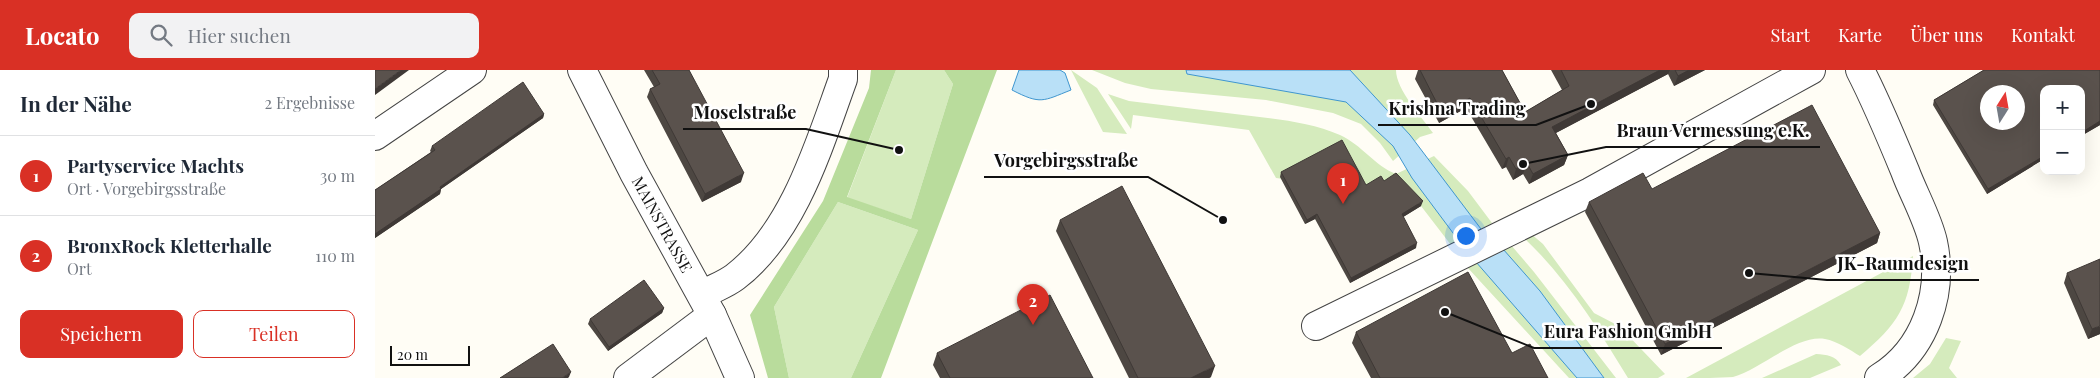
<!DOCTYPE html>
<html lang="de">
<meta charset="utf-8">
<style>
:root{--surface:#fff;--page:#f2f2f3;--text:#1f2937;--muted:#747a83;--line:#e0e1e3;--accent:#d93025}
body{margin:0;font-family:"Playfair Display",serif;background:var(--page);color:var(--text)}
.controls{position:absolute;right:15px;top:15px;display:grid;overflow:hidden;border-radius:10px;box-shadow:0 5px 20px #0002}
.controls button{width:45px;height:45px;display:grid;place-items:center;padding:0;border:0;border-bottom:1px solid var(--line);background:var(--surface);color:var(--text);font:25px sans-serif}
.compass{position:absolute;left:1605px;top:15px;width:45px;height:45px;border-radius:50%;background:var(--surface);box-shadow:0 5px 20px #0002;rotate:11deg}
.scale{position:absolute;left:15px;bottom:12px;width:80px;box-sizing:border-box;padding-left:5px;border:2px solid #111;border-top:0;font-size:14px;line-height:18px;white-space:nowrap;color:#111;-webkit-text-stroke:4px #fff;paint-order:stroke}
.you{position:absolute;left:1090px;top:165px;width:18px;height:18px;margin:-12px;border:4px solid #fff;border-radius:50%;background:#1a73e8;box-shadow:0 0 0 8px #1a73e833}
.badge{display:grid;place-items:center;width:32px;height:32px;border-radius:50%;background:var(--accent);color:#fff;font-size:16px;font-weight:700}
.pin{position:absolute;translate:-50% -41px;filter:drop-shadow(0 1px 2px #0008)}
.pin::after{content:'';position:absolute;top:26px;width:18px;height:15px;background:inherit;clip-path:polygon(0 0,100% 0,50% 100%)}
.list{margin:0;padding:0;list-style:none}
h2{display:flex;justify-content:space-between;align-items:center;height:65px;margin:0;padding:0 20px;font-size:21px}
h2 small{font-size:16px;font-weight:400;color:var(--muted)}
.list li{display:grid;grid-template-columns:32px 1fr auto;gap:15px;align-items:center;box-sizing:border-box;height:80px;padding:0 20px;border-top:1px solid var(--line)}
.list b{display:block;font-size:19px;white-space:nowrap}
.list p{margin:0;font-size:16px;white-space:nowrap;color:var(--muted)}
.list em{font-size:16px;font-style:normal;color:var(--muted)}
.actions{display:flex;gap:10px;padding:15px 20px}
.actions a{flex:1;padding:11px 0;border:1px solid var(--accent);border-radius:10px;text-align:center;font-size:18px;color:var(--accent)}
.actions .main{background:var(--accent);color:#fff}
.icon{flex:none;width:28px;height:28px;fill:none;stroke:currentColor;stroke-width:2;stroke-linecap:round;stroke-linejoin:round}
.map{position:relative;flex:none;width:1725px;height:308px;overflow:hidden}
header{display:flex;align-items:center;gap:30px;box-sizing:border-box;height:70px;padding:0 25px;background:var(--accent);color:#fff}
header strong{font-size:24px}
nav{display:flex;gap:28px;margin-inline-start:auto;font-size:18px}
.search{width:350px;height:45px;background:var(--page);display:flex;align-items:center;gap:12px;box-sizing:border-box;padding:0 18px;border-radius:10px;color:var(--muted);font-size:19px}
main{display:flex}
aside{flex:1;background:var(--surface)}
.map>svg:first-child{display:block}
.green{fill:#d5ebbd}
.forest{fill:#b9dc9c}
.water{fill:#b9e0f7;stroke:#3f96cf}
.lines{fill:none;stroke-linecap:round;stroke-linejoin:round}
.minor-casing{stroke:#444;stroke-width:30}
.minor{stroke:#fff;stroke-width:28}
.wall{fill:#4d4742;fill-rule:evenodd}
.shaded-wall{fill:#3f3936}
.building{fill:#5a524d;stroke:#3f3936;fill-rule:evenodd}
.labels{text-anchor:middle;stroke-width:5;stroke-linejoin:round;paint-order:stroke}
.street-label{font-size:16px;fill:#111;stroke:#fff}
.leader{fill:none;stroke:#111;stroke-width:2}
.callout-dot{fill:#111;stroke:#fff;stroke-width:2}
.callout-label{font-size:18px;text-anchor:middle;font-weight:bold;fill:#111;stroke:#fff;stroke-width:5;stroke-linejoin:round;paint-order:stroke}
</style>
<header>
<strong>Locato</strong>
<div class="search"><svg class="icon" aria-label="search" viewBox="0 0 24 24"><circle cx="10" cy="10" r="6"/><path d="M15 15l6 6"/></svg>Hier suchen</div>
<nav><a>Start</a><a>Karte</a><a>Über uns</a><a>Kontakt</a></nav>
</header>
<main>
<aside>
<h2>In der Nähe<small>2 Ergebnisse</small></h2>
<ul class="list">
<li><span class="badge">1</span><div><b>Partyservice Machts</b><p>Ort · Vorgebirgsstraße</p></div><em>30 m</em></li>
<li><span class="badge">2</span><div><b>BronxRock Kletterhalle</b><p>Ort</p></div><em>110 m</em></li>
</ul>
<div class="actions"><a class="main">Speichern</a><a>Teilen</a></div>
</aside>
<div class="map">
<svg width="1725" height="308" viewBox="0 0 1725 308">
<rect width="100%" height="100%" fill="#fffdf5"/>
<path class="green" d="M 521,0 L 569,0 L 578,14 L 536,149 L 472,128 Z
M 696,0 L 722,18 L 752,64 L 728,62 Z
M 717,0 L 1021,0 C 1021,20 1047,47 1058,63 L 1045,67 L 1018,91 L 1005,73 L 986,54 L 958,43 L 891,30 L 776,19 L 750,13 Z
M 733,24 L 754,31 C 792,36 830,40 868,45 C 901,49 935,52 965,65 C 987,75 1000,96 1021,104 L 1059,86 L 1093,121 L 1117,153 L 1076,175 L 1046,136 L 1019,108 L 989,120 L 901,108 L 874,60 L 758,45 L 756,59 Z
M 463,132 L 543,160 L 476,308 L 414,308 L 399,237 Z
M 1155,163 L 1168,174 L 1219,243 L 1244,256 L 1290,304 L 1283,308 L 1253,308 C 1222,257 1191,207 1147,166 Z
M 1136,175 L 1159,202 L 1241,308 L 1194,308 L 1092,197 Z
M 1538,186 C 1535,236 1523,254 1485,286 C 1475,280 1462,271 1450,269 C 1422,264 1385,300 1358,307 C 1344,308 1325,308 1311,308 Z
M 1571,268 L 1586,271 L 1574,298 L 1582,308 L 1538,308 L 1555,294 Z
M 1441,284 C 1452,285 1460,285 1466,295 L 1435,308 L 1387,308 Z"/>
<path class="forest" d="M 496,0 L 521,0 L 472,127 L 536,149 L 578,14 L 569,0 L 622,0 L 506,308 L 476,308 L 543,160 L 463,132 L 399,237 L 414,308 L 393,308 L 375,245 L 448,131 L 494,18 Z"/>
<path class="water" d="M 644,0 L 685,0 L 690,3 L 696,20 C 668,31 666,35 637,20 Z
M 811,0 L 975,0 L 1035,65 L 1106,159 L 1084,171 L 1037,108 L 1018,76 L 971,32 L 812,4 Z
M 1128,179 L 1165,221 L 1229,308 L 1202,308 L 1101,192 Z"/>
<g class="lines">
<defs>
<g id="minor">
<path id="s1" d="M 207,0 L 259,103 L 337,245 L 365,308"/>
<path d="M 1485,0 C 1502,33 1516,67 1530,101 C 1538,123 1553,149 1558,172 C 1569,223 1550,280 1504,308"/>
<path d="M 0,66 L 97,0"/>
<path d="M 327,225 C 337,219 351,214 360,207 C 419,162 444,75 468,9 L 468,0"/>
<path d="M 941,256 L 1215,122 L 1436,0"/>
<path d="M 253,308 L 337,245"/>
</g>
</defs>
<use href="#minor" class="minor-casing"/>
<use href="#minor" class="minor"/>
</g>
<path class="wall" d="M 269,0 L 314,0 L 366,112 L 327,132 L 272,27 L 275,19 L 279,17 Z
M 1043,0 L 1127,0 L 1150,42 L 1187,20 L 1176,0 L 1330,0 L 1299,16 L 1293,4 L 1181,63 L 1193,85 L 1189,95 L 1154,114 L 1148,104 L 1138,110 L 1131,97 L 1127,99 L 1091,38 L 1064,53 L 1040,9 Z
M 1609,0 L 1725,0 L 1725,55 L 1706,66 L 1706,19 L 1669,19 L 1669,89 L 1612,124 L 1558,35 L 1559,30 ZM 1612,22 L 1642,22 L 1642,52 L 1612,52 Z
M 169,44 L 168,48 L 66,119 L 65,124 L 0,168 L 0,120 L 56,82 L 55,81 L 57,76 Z
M 906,102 L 991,115 L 1009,111 L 1046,136 L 1028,147 L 1041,178 L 975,213 L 940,149 L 930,154 L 905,107 Z
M 1214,132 L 1505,163 L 1502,173 L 1286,285 L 1210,142 Z
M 685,150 L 836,307 L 834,308 L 754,308 L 681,161 Z
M 1692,203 L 1725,264 L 1713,269 L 1689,213 Z
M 289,238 L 287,243 L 233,281 L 213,254 L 215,249 Z
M 981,262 L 1137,283 L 1173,308 L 996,308 L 977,273 Z
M 562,283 L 718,308 L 565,308 L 558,295 Z"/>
<path class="shaded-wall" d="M 26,0 L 34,0 L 0,25 L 0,19 Z
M 1285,0 L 1295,0 L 1293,4 L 1173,67 L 1177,57 Z
M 1314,0 L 1330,0 L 1299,16 L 1303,6 Z
M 1095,28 L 1091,38 L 1064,53 L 1067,43 Z
M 169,44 L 168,48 L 66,119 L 65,124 L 0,168 L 0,164 L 65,117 Z
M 1725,51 L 1725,55 L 1706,66 L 1706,63 Z
M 1193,85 L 1189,95 L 1154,114 L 1158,104 Z
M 1669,86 L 1669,89 L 1612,124 L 1613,119 Z
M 1134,87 L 1131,97 L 1127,99 L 1131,89 Z
M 1152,93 L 1148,104 L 1138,110 L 1141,99 Z
M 369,103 L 366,112 L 327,132 L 330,124 Z
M 1048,131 L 1046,136 L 1025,149 L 1027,144 Z
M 942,144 L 940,149 L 930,154 L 932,150 Z
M 1505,163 L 1502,173 L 1286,285 L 1290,274 Z
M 1042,173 L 1041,178 L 975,213 L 976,208 Z
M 289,238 L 287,243 L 233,281 L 234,277 Z
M 1725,256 L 1725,264 L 1713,269 L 1717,259 Z
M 840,296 L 836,307 L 834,308 L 816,308 Z
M 196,302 L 194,307 L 193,308 L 187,308 Z"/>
<path class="building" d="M 0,0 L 26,0 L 0,19 Z
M 277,0 L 314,0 L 369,103 L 330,124 L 275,19 L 285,14 Z
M 1045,0 L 1127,0 L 1150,42 L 1194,16 L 1186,0 L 1285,0 L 1177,57 L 1193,85 L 1158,104 L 1152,93 L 1141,99 L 1134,87 L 1131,89 L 1095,28 L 1067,43 Z
M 1300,0 L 1314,0 L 1303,6 Z
M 1609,0 L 1725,0 L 1725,51 L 1706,63 L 1706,19 L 1669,19 L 1669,86 L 1613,119 L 1559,30 ZM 1612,22 L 1642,22 L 1642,52 L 1612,52 Z
M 148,12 L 169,44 L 65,117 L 66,119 L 0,164 L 0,120 L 60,80 L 57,76 Z
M 1437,35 L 1505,163 L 1290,274 L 1214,132 L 1268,103 L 1277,119 Z
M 967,70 L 991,115 L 1006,106 L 1009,111 L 1021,103 L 1048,131 L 1027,144 L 1042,173 L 976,208 L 942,144 L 932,150 L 906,102 Z
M 747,116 L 840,296 L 816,308 L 763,308 L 685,150 Z
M 1725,189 L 1725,256 L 1717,259 L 1692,203 Z
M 1093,202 L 1137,283 L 1155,274 L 1173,308 L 1005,308 L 981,262 Z
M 269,210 L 289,238 L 234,277 L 215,249 Z
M 675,225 L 718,308 L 575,308 L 562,283 Z
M 178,274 L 196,302 L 187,308 L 125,308 Z"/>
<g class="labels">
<g class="street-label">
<text dy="6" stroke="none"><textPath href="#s1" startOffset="174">MAINSTRASSE</textPath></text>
</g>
</g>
<path class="leader" d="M1216 34L1161 55H1003M524 80L431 59H308M1148 94L1231 77H1445M848 150L773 107H609M1374 203L1452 210H1604M1070 242L1159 278H1347"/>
<g class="callout-dot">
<circle cx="1216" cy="34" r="5"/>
<circle cx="524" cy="80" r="5"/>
<circle cx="1148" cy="94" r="5"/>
<circle cx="848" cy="150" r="5"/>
<circle cx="1374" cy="203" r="5"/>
<circle cx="1070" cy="242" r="5"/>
</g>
<g class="callout-label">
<text x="1082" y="45">Krishna Trading</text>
<text x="370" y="49">Moselstraße</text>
<text x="1338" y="67">Braun Vermessung e.K.</text>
<text x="691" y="97">Vorgebirgsstraße</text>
<text x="1528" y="200">JK-Raumdesign</text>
<text x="1253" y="268">Eura Fashion GmbH</text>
</g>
</svg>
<div class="controls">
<button>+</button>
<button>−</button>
</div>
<svg class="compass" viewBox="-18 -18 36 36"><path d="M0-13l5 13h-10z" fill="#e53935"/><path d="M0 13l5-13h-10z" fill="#747a83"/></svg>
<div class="scale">20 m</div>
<div class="you"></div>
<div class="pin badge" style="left:968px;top:134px">1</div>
<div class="pin badge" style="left:658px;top:255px">2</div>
</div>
</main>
